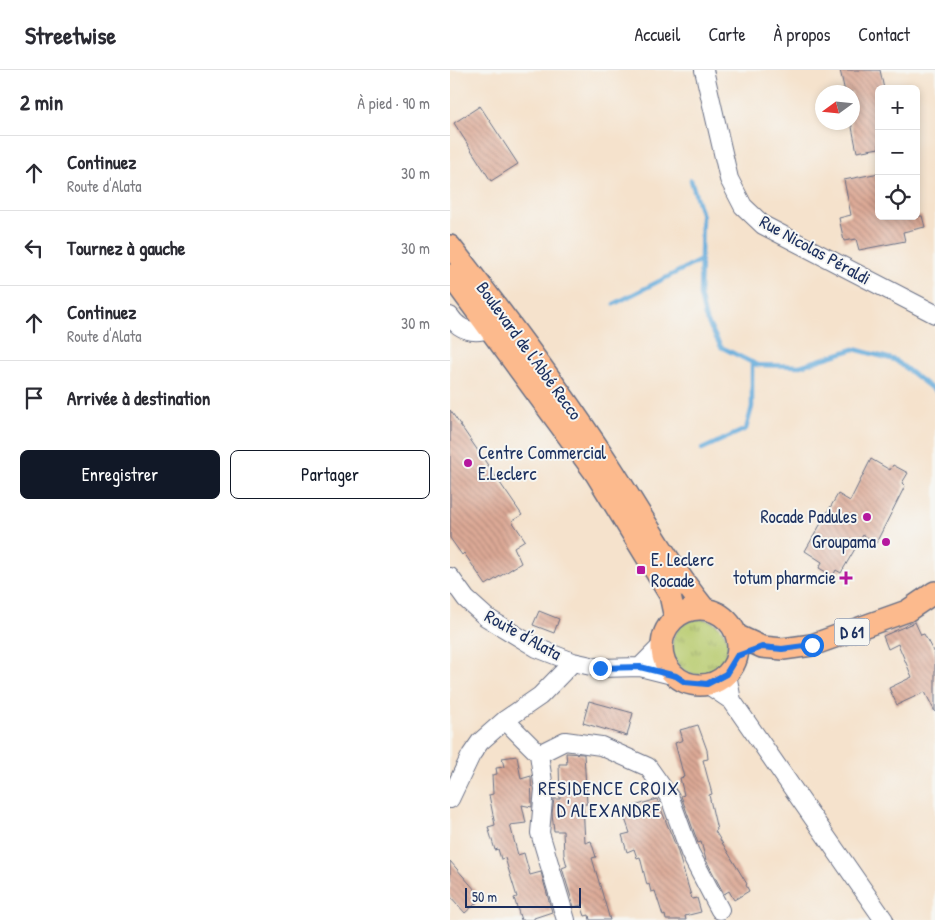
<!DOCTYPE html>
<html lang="fr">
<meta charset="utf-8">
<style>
:root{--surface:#fff;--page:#f7f7f7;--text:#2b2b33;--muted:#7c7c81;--line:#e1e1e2;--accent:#111827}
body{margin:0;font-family:"Patrick Hand",sans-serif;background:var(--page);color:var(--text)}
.controls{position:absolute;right:15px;top:15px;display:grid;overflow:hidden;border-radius:8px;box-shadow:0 2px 8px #0003}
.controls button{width:45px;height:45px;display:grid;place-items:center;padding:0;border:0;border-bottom:1px solid var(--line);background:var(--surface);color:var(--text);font:25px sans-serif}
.compass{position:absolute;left:365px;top:15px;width:45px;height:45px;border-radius:50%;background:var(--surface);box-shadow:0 2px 8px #0003;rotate:255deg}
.scale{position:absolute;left:15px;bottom:12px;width:116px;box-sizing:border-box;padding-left:5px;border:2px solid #1b2f5e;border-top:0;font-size:14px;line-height:18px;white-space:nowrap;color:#1b2f5e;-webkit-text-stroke:4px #f6f6f2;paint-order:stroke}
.stop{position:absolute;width:15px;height:15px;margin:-11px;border:4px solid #1a73e8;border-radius:50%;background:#fff}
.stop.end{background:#1a73e8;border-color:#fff;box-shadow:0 1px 5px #0008}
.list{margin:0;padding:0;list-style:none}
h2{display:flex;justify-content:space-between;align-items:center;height:65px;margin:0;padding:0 20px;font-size:21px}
h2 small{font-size:16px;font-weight:400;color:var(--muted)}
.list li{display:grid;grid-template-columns:32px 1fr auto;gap:15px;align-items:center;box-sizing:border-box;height:75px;padding:0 20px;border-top:1px solid var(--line)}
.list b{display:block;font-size:19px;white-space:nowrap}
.list p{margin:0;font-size:16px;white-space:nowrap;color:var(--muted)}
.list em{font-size:16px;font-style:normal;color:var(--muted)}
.actions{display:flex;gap:10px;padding:15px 20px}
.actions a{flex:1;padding:11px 0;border:1px solid var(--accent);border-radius:8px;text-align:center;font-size:18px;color:var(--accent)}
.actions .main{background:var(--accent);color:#fff}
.icon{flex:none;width:28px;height:28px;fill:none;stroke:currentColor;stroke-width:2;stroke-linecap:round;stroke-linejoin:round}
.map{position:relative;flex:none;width:485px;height:850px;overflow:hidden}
header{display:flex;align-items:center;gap:30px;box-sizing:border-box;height:70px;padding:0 25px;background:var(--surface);border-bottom:1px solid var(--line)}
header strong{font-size:24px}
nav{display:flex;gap:28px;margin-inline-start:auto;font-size:18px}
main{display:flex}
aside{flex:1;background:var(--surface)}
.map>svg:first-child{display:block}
.grass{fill:url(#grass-tufts);stroke:#6a7d66}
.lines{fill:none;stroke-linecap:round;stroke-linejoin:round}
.stream{stroke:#64aada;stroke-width:4.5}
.building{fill:url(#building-back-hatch)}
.minor-casing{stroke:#676e84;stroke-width:20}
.major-casing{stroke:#676e84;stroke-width:24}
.minor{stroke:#fff;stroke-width:18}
.major{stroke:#fcba8d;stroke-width:21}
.route{stroke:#1a73e8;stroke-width:6}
.poi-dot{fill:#b5179e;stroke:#f6f6f2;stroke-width:2}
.labels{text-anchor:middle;stroke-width:4;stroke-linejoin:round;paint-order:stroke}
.shield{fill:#f6f6f2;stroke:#5d6b8a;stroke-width:1}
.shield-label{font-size:16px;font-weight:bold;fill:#1b2f5e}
.street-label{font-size:18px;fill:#1b2f5e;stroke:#f6f6f2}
.poi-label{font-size:18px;fill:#1b2f5e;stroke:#f6f6f2;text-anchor:end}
.neighbourhood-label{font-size:19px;letter-spacing:1px;fill:#1b2f5e;stroke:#f6f6f2}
</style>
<header>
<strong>Streetwise</strong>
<nav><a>Accueil</a><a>Carte</a><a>À propos</a><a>Contact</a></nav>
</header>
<main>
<aside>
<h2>2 min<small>À pied · 90 m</small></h2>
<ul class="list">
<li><svg class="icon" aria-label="ahead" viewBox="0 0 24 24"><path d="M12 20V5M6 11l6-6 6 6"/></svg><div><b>Continuez</b><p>Route d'Alata</p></div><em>30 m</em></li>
<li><svg class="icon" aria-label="left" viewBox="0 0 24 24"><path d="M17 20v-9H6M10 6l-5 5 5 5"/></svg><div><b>Tournez à gauche</b></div><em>30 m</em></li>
<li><svg class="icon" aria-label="ahead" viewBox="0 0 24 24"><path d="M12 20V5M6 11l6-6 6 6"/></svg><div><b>Continuez</b><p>Route d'Alata</p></div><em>30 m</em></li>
<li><svg class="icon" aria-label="arrive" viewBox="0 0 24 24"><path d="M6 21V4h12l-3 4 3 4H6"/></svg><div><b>Arrivée à destination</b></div></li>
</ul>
<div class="actions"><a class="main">Enregistrer</a><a>Partager</a></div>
</aside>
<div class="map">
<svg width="485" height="850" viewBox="0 0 485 850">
<defs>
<pattern id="grass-tufts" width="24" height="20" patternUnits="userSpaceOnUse" patternTransform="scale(1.25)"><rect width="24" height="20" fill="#b8cb6e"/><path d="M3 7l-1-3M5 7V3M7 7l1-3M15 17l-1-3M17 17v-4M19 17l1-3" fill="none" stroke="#95a55e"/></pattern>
<pattern id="building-back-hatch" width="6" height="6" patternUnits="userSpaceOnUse" patternTransform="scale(1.25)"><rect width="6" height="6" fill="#dca995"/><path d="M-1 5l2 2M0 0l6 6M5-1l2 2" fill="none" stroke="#b28a7d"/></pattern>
</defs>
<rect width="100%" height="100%" fill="#f6f6f2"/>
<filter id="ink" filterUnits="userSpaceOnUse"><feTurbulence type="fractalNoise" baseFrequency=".02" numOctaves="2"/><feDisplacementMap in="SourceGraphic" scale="10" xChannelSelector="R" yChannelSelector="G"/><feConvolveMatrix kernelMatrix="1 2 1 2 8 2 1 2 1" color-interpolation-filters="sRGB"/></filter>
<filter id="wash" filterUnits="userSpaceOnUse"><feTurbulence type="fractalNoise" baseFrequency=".0096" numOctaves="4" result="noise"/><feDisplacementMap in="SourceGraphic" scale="20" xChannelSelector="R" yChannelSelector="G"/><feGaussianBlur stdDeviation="1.12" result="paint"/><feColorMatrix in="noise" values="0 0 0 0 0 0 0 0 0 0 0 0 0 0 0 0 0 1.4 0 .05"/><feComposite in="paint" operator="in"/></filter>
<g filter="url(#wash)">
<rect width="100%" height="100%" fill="#f5e2cc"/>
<path class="grass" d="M222 577a28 28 0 1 1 56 0a28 28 0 1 1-56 0Z"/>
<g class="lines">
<path class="stream" d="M 241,110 L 252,146 L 250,225 L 255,247 L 271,277 L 307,295 L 350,296 L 404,279 L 445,290 L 485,321
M 164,234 L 251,190
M 252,379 L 296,359 L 302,337 L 302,292"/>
</g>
<g id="blocks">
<path class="building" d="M 390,0 L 430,0 L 434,19 L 429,19 L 429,78 L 407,82 L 401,52 L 402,22 L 395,22 Z
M 30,36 L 68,94 L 41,111 L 4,53 Z
M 429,103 L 429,146 L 472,146 L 475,157 L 453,162 L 455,171 L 409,180 L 406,169 L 394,171 L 389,148 L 401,145 L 394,110 Z
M 0,340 L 72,445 L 62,451 L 75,470 L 64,477 L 71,493 L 36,515 L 14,483 L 12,485 L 0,468 Z
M 421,389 L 440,400 L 443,395 L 458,403 L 452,413 L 455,416 L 426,473 L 413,465 L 391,503 L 386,500 L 383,506 L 369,498 L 372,492 L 355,481 L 388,424 L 400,431 Z
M 89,541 L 109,549 L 104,563 L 83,555 Z
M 465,552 L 471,565 L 474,564 L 485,585 L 485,642 L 475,622 L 447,635 L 439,618 L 462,607 L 448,574 L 438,579 L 433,566 Z
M 139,631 L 183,643 L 177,666 L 133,653 Z
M 248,655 L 257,680 L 258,689 L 253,690 L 262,724 L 259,725 L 267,760 L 265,761 L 297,814 L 296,815 L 299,821 L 284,830 L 279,821 L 274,824 L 256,790 L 251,772 L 248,773 L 231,726 L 234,725 L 230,708 L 234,707 L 225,673 L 233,670 L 230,660 Z
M 116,683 L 134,684 L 137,734 L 133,734 L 135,773 L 141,771 L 146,787 L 142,788 L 160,850 L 140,850 L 139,845 L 135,846 L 131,835 L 124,837 L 112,798 L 117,796 L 114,785 L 113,761 L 104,761 L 102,743 L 104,729 L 110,729 L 109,694 L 117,694 Z
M 67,686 L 71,709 L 81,706 L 82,737 L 72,735 L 76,753 L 60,755 L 68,785 L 74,783 L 80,805 L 91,802 L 102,842 L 84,848 L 84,850 L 71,850 L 64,828 L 67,827 L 55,788 L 51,789 L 48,779 L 45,780 L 38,757 L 45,755 L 39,725 L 43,724 L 42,705 L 47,704 L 46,698 L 54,697 L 52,688 Z
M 207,729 L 227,779 L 242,829 L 247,828 L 251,842 L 235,846 L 236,850 L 216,850 L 215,845 L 213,846 L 205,821 L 201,822 L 199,814 L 197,815 L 190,787 L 187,788 L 184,779 L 177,782 L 172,765 L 180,763 L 172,740 Z
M 0,791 L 32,828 L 15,843 L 0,826 Z"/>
</g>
</g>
<g filter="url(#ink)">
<use href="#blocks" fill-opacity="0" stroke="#676e84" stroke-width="1"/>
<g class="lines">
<defs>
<path id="minor" d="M 254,0 L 279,109 L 293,136 L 313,155 L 485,244
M 0,246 C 9,260 24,265 40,258
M 0,507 L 16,529 L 36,547 L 87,578 L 123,592 L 150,598 L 190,597 L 226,606
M 190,597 L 212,575
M 277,604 L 282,631
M 257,614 L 282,631 L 434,850
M 55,650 L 89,684 L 94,719 L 90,763 L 116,850
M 89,684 L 115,671 L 151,676 L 198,697 L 220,728 L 240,783 L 270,840
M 0,729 L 21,685 L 30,672 L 55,650 L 90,626 L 123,592"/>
<path id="major" d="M 0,176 C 55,246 109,318 158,393 C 190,442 218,493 254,538
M 0,205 L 146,404 L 220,525 L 225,548
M212 577a38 38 0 1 1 76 0a38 38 0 1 1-76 0Z
M 286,565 L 312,577 L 333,579 L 362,575 L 457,541 L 485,522"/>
</defs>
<use href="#minor" class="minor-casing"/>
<use href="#major" class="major-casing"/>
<use href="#minor" class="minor"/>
<use href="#major" class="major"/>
</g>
</g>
<g class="lines" filter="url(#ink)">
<path class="route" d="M 150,598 L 190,597 L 226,606 L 235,612 L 257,614 L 276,604 L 287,586 L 312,577 L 332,579 L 362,575"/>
</g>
<g class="poi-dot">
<circle cx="18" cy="393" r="5"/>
<circle cx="417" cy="447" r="5"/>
<circle cx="436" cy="472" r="5"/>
<rect x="186" y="495" width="10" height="10" rx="2.5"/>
<path d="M393.5 500.5h5v5h5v5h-5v5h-5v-5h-5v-5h5z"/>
</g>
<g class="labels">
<rect class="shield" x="384.5" y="548.5" width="35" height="27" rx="4"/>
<g class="shield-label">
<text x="402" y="568">D 61</text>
</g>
<g class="street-label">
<text transform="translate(365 180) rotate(29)" y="6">Rue Nicolas Péraldi</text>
<text transform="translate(79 281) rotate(54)" y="6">Boulevard de l'Abbé Recco</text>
<text transform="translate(73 565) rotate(29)" y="6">Route d'Alata</text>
</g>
<g class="poi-label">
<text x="28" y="389" text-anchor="start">Centre Commercial<tspan x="28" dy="21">E.Leclerc</tspan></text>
<text x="407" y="453">Rocade Padules</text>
<text x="426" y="478">Groupama</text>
<text x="201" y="496" text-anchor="start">E. Leclerc<tspan x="201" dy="21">Rocade</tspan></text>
<text x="386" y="514">totum pharmcie</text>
</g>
<g class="neighbourhood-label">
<text x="159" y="725">RESIDENCE CROIX<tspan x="159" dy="22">D'ALEXANDRE</tspan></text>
</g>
</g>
</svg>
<div class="controls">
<button>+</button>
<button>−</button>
<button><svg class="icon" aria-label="locate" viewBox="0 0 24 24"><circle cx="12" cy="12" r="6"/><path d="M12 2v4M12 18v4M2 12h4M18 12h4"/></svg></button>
</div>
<svg class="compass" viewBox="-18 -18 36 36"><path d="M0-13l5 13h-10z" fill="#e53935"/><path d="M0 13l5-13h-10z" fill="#7c7c81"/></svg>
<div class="scale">50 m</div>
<div class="stop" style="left:362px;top:575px"></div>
<div class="stop end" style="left:150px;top:598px"></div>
</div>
</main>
